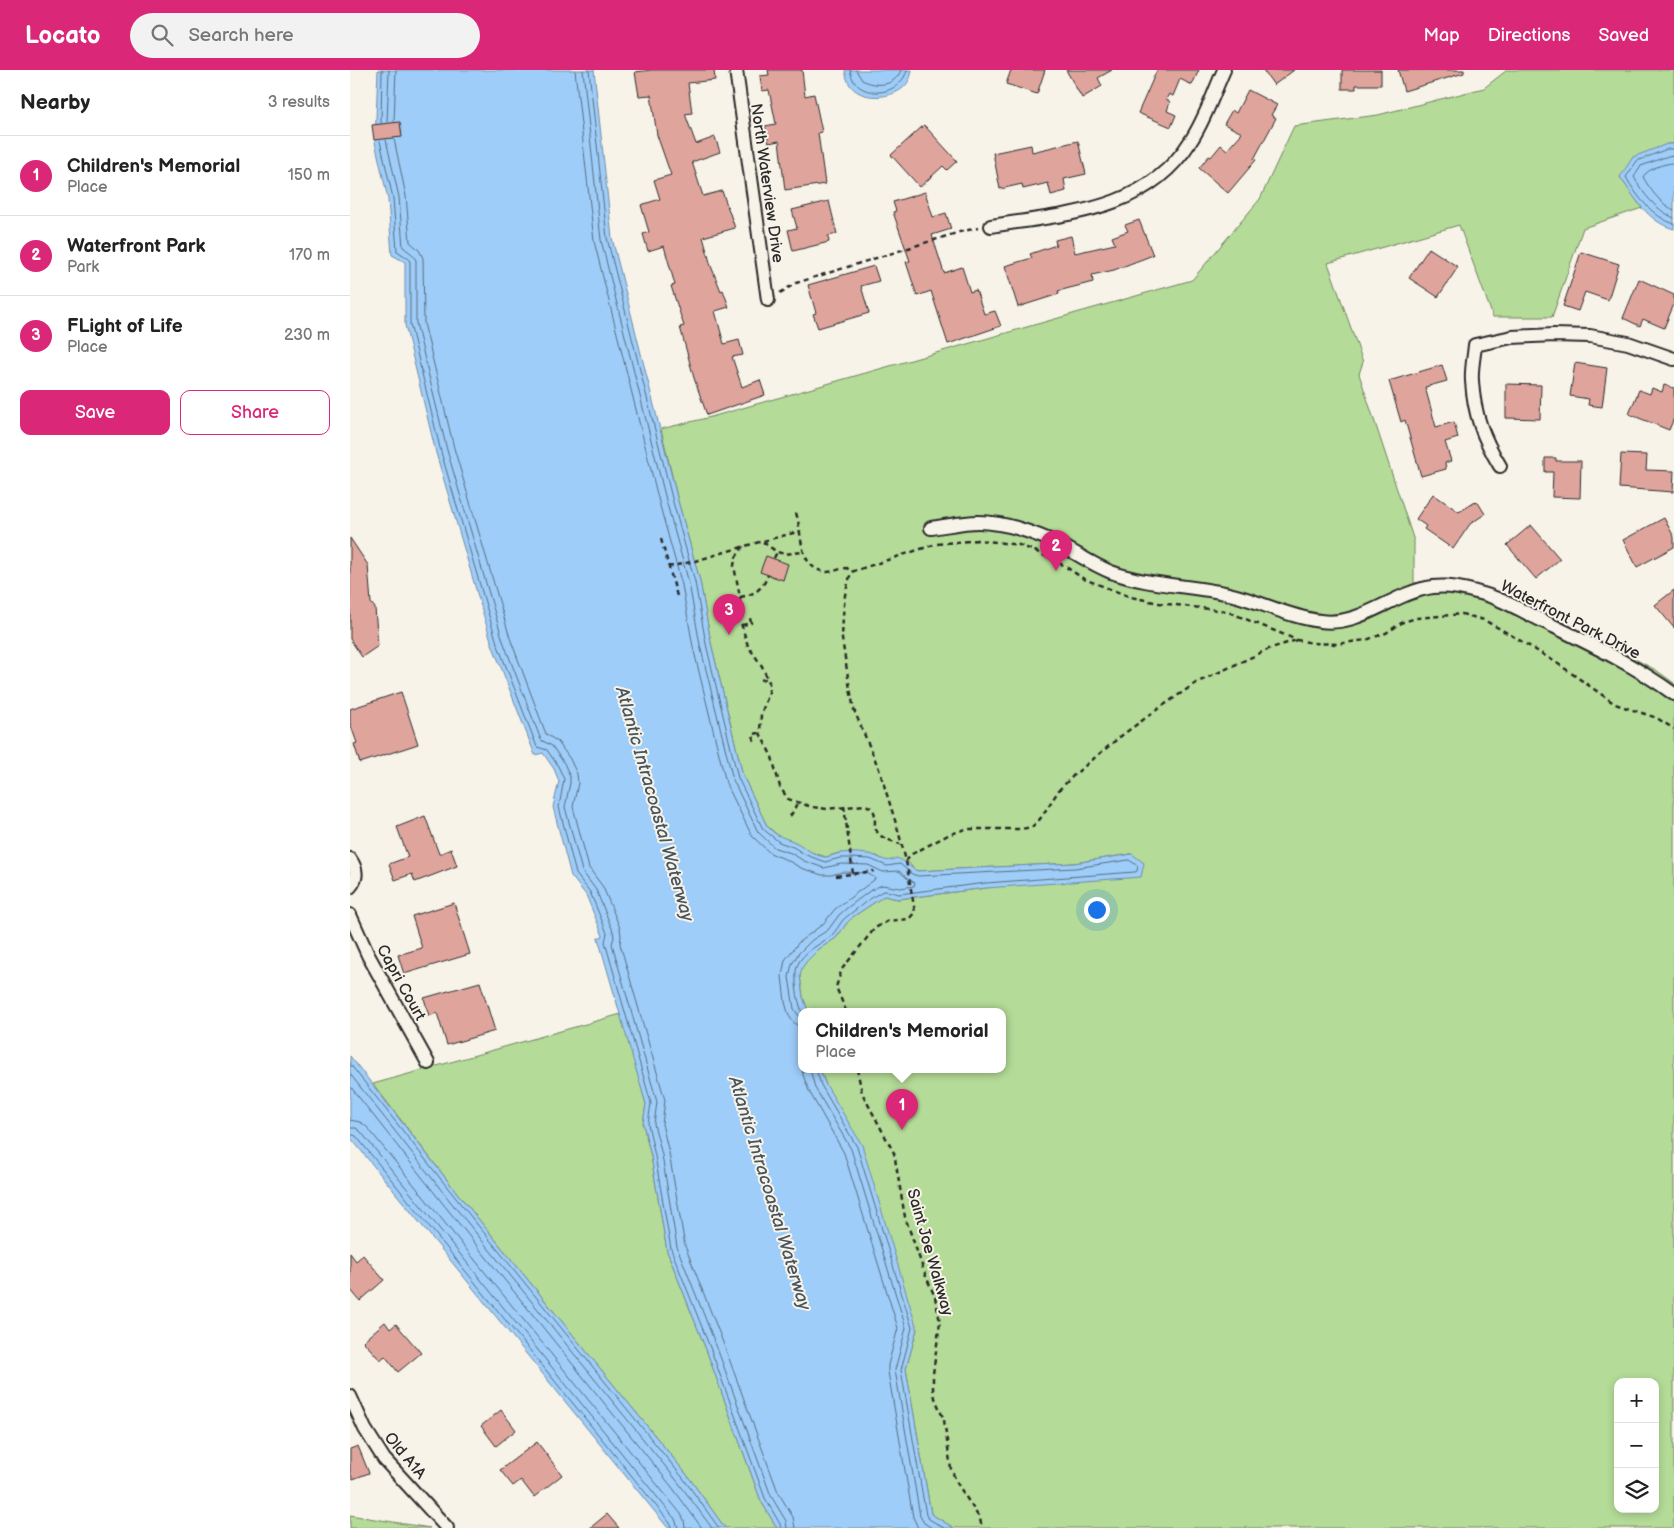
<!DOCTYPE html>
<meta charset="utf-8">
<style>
:root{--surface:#fff;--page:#f2f2f2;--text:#222;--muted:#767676;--line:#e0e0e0;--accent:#db2777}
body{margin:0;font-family:"Balsamiq Sans",sans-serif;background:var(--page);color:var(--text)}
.controls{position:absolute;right:15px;bottom:15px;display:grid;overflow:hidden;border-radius:10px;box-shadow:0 2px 8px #0003}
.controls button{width:45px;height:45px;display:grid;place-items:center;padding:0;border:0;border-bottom:1px solid var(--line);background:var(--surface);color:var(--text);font:25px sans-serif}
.you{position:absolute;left:746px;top:839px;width:18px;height:18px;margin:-12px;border:4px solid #fff;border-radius:50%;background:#1a73e8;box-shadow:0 0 0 8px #1a73e833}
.badge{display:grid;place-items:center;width:32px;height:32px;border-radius:50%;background:var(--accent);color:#fff;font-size:16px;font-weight:700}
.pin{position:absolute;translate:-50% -41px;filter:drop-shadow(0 1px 2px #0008)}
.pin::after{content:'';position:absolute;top:26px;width:18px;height:15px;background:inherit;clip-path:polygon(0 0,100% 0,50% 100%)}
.popup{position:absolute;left:448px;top:938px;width:208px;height:65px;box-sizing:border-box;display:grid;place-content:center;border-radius:10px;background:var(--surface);filter:drop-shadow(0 1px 4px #0005);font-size:16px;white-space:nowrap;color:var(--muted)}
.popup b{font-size:19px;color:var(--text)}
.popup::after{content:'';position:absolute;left:50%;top:100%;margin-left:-10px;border:10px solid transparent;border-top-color:var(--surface)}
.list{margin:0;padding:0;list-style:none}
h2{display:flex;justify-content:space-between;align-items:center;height:65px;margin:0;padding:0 20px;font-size:21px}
h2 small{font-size:16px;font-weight:400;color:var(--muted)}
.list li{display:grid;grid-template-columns:32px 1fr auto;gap:15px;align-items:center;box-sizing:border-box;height:80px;padding:0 20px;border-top:1px solid var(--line)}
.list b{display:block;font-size:19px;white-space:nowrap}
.list p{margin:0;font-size:16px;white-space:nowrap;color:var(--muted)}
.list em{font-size:16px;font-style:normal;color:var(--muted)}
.actions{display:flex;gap:10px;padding:15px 20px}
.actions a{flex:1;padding:11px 0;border:1px solid var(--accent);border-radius:10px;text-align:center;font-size:18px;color:var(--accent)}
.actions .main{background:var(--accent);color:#fff}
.icon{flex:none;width:28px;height:28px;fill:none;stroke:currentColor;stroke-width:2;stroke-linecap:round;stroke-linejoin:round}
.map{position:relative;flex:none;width:1324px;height:1458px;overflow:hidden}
header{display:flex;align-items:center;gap:30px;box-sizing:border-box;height:70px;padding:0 25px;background:var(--accent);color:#fff}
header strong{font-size:24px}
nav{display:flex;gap:28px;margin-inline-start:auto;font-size:18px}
.search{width:350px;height:45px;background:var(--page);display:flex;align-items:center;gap:12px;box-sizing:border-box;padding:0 18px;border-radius:28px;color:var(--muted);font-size:19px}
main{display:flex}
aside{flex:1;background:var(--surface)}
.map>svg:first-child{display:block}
.green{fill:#b4db97;stroke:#708361;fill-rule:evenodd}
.water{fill:#9ecdf9;stroke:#708ca7}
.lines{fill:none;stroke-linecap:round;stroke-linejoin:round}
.shore{stroke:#596c7d;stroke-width:1}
.building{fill:#dfa59d;stroke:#2b2b2b}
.street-casing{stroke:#2b2b2b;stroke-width:16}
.path{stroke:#2b2b2b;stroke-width:2.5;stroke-dasharray:5 4;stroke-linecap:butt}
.street{stroke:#f7f3e8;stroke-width:12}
.labels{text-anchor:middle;stroke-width:4;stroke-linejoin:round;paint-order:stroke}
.street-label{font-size:16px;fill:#2b2b2b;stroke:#f7f3e8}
.water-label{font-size:18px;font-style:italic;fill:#48545e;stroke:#f7f3e8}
</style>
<header>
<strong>Locato</strong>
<div class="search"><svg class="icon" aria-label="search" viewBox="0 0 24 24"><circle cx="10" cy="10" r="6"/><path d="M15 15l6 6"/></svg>Search here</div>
<nav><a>Map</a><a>Directions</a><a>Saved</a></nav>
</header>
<main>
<aside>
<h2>Nearby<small>3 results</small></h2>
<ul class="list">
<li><span class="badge">1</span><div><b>Children's Memorial</b><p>Place</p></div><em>150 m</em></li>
<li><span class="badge">2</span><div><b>Waterfront Park</b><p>Park</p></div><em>170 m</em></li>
<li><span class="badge">3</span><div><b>FLight of Life</b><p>Place</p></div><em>230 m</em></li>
</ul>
<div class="actions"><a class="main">Save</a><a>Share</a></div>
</aside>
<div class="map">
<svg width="1324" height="1458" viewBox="0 0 1324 1458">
<rect width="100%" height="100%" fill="#f7f3e8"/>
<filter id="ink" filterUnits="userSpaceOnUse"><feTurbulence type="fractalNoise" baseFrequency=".02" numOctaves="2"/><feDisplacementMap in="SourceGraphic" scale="10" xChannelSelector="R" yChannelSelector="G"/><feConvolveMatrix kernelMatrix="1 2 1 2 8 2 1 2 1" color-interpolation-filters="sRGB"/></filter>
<g filter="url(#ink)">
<path class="green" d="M 1157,0 L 1324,0 L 1324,74 L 1317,74 L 1270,107 L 1292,138 L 1233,158 L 1202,247 L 1143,247 L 1109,155 L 978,193 L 1013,292 L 1009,304 L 1064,471 L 1064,513 L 1096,509 L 1134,517 L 1173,531 L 1306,600 L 1324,613 L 1324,1458 L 604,1458 L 581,1444 L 556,1299 L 567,1259 L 470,999 L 652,999 L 652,941 L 458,941 L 453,927 L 450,906 L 452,897 L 456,892 L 469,879 L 486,868 L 497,853 L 504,846 L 534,826 L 548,829 L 636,818 L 781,784 L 724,793 L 568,801 L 564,800 L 559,793 L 535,791 L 527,786 L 489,783 L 476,787 L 458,781 L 445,772 L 431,768 L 417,756 L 393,706 L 361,573 L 350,511 L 328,431 L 311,359 L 361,347 L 842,210 L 910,129 L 944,56 L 1028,45 L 1134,18 ZM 1268,1312 L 1305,1312 L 1305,1439 L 1268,1439 Z
M 271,944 L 296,1034 L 293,1054 L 301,1086 L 317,1181 L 357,1282 L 411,1431 L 427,1458 L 375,1458 L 337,1405 L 108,1124 L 23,1014 Z
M 0,1445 L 80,1458 L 0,1458 Z"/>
<path class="water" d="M 28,0 L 244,0 L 262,168 L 328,431 L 350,511 L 361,573 L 393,706 L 417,756 C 429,769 433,766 447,773 C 456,778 465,786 475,787 C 480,787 485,784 490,783 C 499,782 509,783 518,784 C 529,785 535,795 546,788 C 556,790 560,799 568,801 L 724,793 L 782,784 L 794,793 L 791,807 L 636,818 L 548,829 L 534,826 L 504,846 L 497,853 L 486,868 L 469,879 L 456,892 L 452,898 L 450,906 L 453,927 L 458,941 L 452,941 L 452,999 L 470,999 L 475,1013 L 512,1075 L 567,1259 L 556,1299 L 581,1444 L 604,1458 L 427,1458 L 411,1431 L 357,1282 L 317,1181 L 301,1086 L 293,1054 L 296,1034 L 248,868 L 253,866 L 236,825 L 221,806 L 203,737 L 209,711 L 204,699 L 193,683 L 185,685 L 142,574 L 86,383 L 55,255 L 55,192 L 42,185 L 38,129 L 25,72 Z
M 495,0 L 562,0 C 561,7 559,12 554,17 C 541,29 511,31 500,15 C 497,11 496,5 495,0 Z
M 1317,74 L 1324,74 L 1324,159 C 1298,152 1285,128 1270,107 L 1283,87 Z
M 0,986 L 108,1124 L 337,1405 L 375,1458 L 318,1458 L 0,1067 Z"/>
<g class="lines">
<path class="shore" d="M 225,0 L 244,171 L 310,436 L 332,515 L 343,577 L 376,713 L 402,766 L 420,783 L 437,790 L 451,798 L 472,805 L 481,805 L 493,802 L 517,803 L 525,808 L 524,810 L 485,839 L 473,854 L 449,872 L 435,890 L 432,906 L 435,932 L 438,943 L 442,951 L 452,959
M 233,0 L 251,170 L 317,434 L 339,513 L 350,575 L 383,710 L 408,762 L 425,778 L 441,783 L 454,791 L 474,798 L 491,794 L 518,795 L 533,802 L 549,801 L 557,808 L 565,813 L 564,816 L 550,818 L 532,815 L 521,820 L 497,838 L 489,845 L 478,860 L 462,870 L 448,884 L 442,894 L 439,907 L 444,939 L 452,950
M 239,0 L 257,168 L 323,432 L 345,512 L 356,574 L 388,708 L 413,759 L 429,772 L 443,777 L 456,785 L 475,792 L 490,788 L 500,788 L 520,789 L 537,796 L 550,794 L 562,804 L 568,806 L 725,798 L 779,790 L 788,796 L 787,801 L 785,802 L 636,813 L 549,824 C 544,823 539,821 534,821 C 528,822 498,845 493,850 C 489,855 486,861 482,865 C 470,875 453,881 447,896 C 444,906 447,932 452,941
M 500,0 C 501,5 503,11 506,14 C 523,30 552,21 557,0
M 506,0 L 512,10 C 526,17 545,17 551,0
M 44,51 L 46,0
M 37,52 L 39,0
M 31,53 L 32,0
M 44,69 L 56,126 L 60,172 L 69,180 L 73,188 L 74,253 L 104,378 L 160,568 L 196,664 L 208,672 L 220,689 L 227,704 L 228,713 L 223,737 L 239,798 L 253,817 L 270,858 L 271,866 L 270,874 L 315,1030 L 312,1054 L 319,1083 L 335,1176 L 374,1275 L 428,1422 L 443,1447 L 445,1458
M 36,70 L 49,127 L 53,177 L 62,184 L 66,190 L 66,253 L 97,380 L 153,571 L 191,670 L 202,676 L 214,693 L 220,707 L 220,713 L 215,737 L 232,801 L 246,820 L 263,861 L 264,867 L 262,874 L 307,1032 L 304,1054 L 312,1085 L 327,1177 L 367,1278 L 421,1426 L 436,1451 L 437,1458
M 30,71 L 43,128 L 47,181 L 58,188 L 60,192 L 60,254 L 91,382 L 147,573 L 187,677 L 197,680 L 208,696 L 214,709 L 209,737 L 226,804 L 240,822 L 257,863 L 255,872 L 301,1033 L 298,1054 L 305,1086 L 321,1179 L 361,1280 L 415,1428 L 430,1454 L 431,1458
M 1324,79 L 1317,79 L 1287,91 L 1276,107 C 1287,127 1302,146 1324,154
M 1324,85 L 1318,86 L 1291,96 L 1284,107 C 1293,124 1306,140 1324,148
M 1324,93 C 1315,93 1297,99 1293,107 C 1300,119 1310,134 1324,140
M 0,994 L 105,1127 L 333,1408 L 369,1458
M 452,999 L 453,1005 L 459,1021 L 494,1083 L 548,1258 L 538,1295 L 538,1302 L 563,1447 L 568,1458
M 460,999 L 465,1018 L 501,1079 L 556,1258 L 545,1300 L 570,1446 L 574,1453 L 582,1458
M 466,999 L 471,1015 L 507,1077 L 562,1258 L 551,1300 L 576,1445 L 579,1449 L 594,1458
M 0,1004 L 100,1131 L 328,1412 L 362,1458
M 0,1016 L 94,1135 L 322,1417 L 352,1458
M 0,1050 L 10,1052 L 17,1057 L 331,1444 L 334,1450 L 335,1458
M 0,1058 L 6,1058 L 11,1062 L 325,1449 L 328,1458
M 0,1064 L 6,1066 L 320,1453 L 321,1458"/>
</g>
<path class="building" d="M 302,0 L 364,0 L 365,10 L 338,13 L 342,43 L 335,44 L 346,74 L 365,67 L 370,82 L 342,92 L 353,126 L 372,121 L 385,158 L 353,167 L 361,196 L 371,221 L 373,220 L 379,237 L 365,241 L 374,274 L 389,270 L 393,285 L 382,287 L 392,317 L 410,310 L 415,325 L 357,345 L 344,308 L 330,257 L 334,256 L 321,216 L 325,215 L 314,176 L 298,181 L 293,164 L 299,162 L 291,135 L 310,129 L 304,110 L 321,105 L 307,65 L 301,25 L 289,26 L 285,2 Z
M 418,0 L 452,0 L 455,26 L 464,24 L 472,62 L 468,63 L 475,114 L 435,120 L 429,71 L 419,73 L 415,56 L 426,54 L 419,20 L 412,21 L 410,6 L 419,5 Z
M 661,0 L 695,0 L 687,24 L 656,14 Z
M 716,0 L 762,0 L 748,8 L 752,16 L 732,28 Z
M 807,0 L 849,0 L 842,15 L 830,9 L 823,26 L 819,24 L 816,29 L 820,32 L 817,41 L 826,45 L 821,57 L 788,43 Z
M 913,0 L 944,0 L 924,15 Z
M 992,0 L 1031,0 L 1031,15 L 1006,15 L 1006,19 L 992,19 Z
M 1048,0 L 1114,0 L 1114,3 L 1054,21 Z
M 898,20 L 927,35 L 921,45 L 926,48 L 904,89 L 906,90 L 878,123 L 849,98 L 859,86 L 861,87 L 871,75 L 877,80 L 892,63 L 874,54 L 882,40 L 886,43 Z
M 50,52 L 52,67 L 24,70 L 22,55 Z
M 574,55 L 607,91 L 597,100 L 593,96 L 570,117 L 541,85 Z
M 728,71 L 736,104 L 714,109 L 716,121 L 701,125 L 698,113 L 673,119 L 672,114 L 650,119 L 643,83 L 681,75 L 682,82 Z
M 575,122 L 583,147 L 596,143 L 601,159 L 582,165 L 594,203 L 612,197 L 620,222 L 626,220 L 634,244 L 645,241 L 651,256 L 598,274 L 581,221 L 567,226 L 556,192 L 560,191 L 543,142 L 546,141 L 543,132 Z
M 479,131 L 487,164 L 478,166 L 479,172 L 443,181 L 438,160 L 447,158 L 442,140 Z
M 789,150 L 803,185 L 764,200 L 742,205 L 743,212 L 708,221 L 709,224 L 668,237 L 655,196 L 682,188 L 680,184 L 706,175 L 705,170 L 721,166 L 725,183 L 765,174 L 762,167 L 778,161 L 775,155 Z
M 1079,178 L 1108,197 L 1088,227 L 1059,208 Z
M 1231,182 L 1269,194 L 1258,230 L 1235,222 L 1228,241 L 1213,236 Z
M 524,196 L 529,211 L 511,216 L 519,243 L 468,258 L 463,244 L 466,243 L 458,215 Z
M 1289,209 L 1324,225 L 1324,234 L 1314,258 L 1293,249 L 1290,256 L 1273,248 Z
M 1225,293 L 1257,298 L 1252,337 L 1238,335 L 1239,329 L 1220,326 Z
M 1092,295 L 1097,311 L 1075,317 L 1086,357 L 1104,352 L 1108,368 L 1095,372 L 1101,391 L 1095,393 L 1096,399 L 1071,406 L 1055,350 L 1051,352 L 1039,311 Z
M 1156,314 L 1191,315 L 1190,349 L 1156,348 Z
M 1314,315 L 1324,318 L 1324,348 L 1319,360 L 1279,344 L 1289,320 L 1300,324 L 1302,318 L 1312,322 Z
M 1271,384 L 1297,385 L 1296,400 L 1324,401 L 1323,422 L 1269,418 Z
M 1195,388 L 1206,388 L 1206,391 L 1231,391 L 1230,428 L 1202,427 L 1203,402 L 1195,402 Z
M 1083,424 L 1109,442 L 1127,431 L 1135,444 L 1120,454 L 1103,479 L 1074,459 L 1076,456 L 1066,449 Z
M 1314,448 L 1324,467 L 1324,477 L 1287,497 L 1273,470 Z
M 1181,455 L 1210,489 L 1186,509 L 1157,475 Z
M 0,468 L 18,495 L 21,533 L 25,538 L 28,576 L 12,587 L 0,569 Z
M 416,486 L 438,494 L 433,510 L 410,502 Z
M 1324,520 L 1324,558 L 1305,535 Z
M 51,622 L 68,674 L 10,693 L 4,674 L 7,673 L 0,653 L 0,639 Z
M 75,746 L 89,784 L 101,779 L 107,796 L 65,812 L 62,804 L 45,810 L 39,794 L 58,787 L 47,757 Z
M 104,833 L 120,884 L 54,904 L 48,885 L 72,878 L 62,846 Z
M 130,912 L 145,961 L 97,975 L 87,943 L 79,946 L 74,928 Z
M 0,1183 L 6,1191 L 13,1185 L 34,1210 L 10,1231 L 0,1219 Z
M 35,1252 L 40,1259 L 46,1254 L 71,1283 L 48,1302 L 35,1286 L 30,1290 L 13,1271 Z
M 151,1340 L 166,1360 L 146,1376 L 131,1356 Z
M 187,1372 L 212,1405 L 184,1427 L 171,1410 L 163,1416 L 150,1400 Z
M 8,1376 L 19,1403 L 3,1409 L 0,1403 L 0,1379 Z
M 257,1444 L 269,1458 L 240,1458 Z"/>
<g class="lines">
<defs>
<path id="street" d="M 386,0 L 418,230
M 641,156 C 715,144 796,142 840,72 C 855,50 863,24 874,0
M 1150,396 C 1133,368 1124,344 1122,311 C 1121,299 1124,287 1125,275 L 1162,267 L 1204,265 L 1240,266 L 1278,273 L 1324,289
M 581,458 C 597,456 613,452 628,452 C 656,452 684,463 709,474 C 726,483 743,495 761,502 C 799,516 840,515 879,524 C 910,531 938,547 970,551 C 1012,557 1043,522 1083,517 C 1098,515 1112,518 1126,522 C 1152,528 1175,543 1199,554 C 1242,575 1286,596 1324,624
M 0,789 C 7,799 8,808 0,817
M 0,845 L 18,885 L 78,993
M 0,1326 L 15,1359 L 34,1389 L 97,1458"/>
</defs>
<use href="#street" class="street-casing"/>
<path class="path" d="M 430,223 L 446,213 L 613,161 L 628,158
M 446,443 C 453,463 447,499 477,502 C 484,502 491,498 497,498 L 501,502
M 311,469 L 327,526
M 413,472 L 427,482 L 435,484 L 453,482
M 393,476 L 385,489 L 384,496 L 390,527 L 390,550 L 398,576 L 412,596 L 419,612 L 419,623 L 411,644 L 410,663 L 422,687 L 430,717 L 438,729 L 462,737 L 477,739 L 516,735 C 532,742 520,753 528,763 C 532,769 543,771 550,774
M 424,488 L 427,482
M 318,497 L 345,491 L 402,474 L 451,461
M 390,527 C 404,525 413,519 418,505
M 383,535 L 390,536
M 392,555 L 401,553 L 400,548
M 411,610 L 418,608
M 404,671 L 403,664 L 409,663
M 494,736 L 503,804
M 440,746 L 443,742 L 447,733
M 556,791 L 562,784 L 598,765 L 616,759 L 671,759 L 682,757 L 690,749 L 709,720 L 724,705 L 771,666 L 805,641 L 846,613 L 921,578 L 947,570
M 486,806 L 524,801
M 496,941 L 486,917 L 492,899 L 525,858 L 538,851 L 559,849 L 565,842 L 556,791 L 548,760 L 529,699 L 504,640 L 499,613 L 492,569 L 493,545 L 495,525 L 501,502 L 586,474 L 629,470 L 669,475 L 687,482 L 713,495 L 734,509 L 781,527 L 809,533 L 876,541 L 947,570 L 963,573 L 987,574 L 1016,570 L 1036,563 L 1053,552 L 1067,548 L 1112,544 L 1134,550 L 1161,565 L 1207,593 L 1265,634 L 1307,648 L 1324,659
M 507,999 L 512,1023 L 544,1083 L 555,1147 L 575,1204 L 585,1227 L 590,1252 L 583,1304 L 583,1319 L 585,1328 L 594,1350 L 601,1399 L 607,1413 L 630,1449 L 632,1458"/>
<use href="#street" class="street"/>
</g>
</g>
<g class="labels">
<g class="street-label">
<text transform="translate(418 113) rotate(82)" y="6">North Waterview Drive</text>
<text transform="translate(1221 549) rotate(27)" y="6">Waterfront Park Drive</text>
<text transform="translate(52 912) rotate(61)" y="6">Capri Court</text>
<text transform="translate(581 1182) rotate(74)" y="6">Saint Joe Walkway</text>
<text transform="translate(56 1385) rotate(50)" y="6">Old A1A</text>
</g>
<g class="water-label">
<text transform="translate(305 734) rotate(74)" y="6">Atlantic Intracoastal Waterway</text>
<text transform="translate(420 1123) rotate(73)" y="6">Atlantic Intracoastal Waterway</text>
</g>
</g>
</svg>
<div class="controls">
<button>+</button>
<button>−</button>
<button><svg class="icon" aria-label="layers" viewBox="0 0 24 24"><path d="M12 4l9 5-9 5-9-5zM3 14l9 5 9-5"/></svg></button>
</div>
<div class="you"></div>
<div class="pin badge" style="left:552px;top:1060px">1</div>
<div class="popup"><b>Children's Memorial</b>Place</div>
<div class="pin badge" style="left:706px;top:501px">2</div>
<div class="pin badge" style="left:379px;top:565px">3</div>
</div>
</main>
